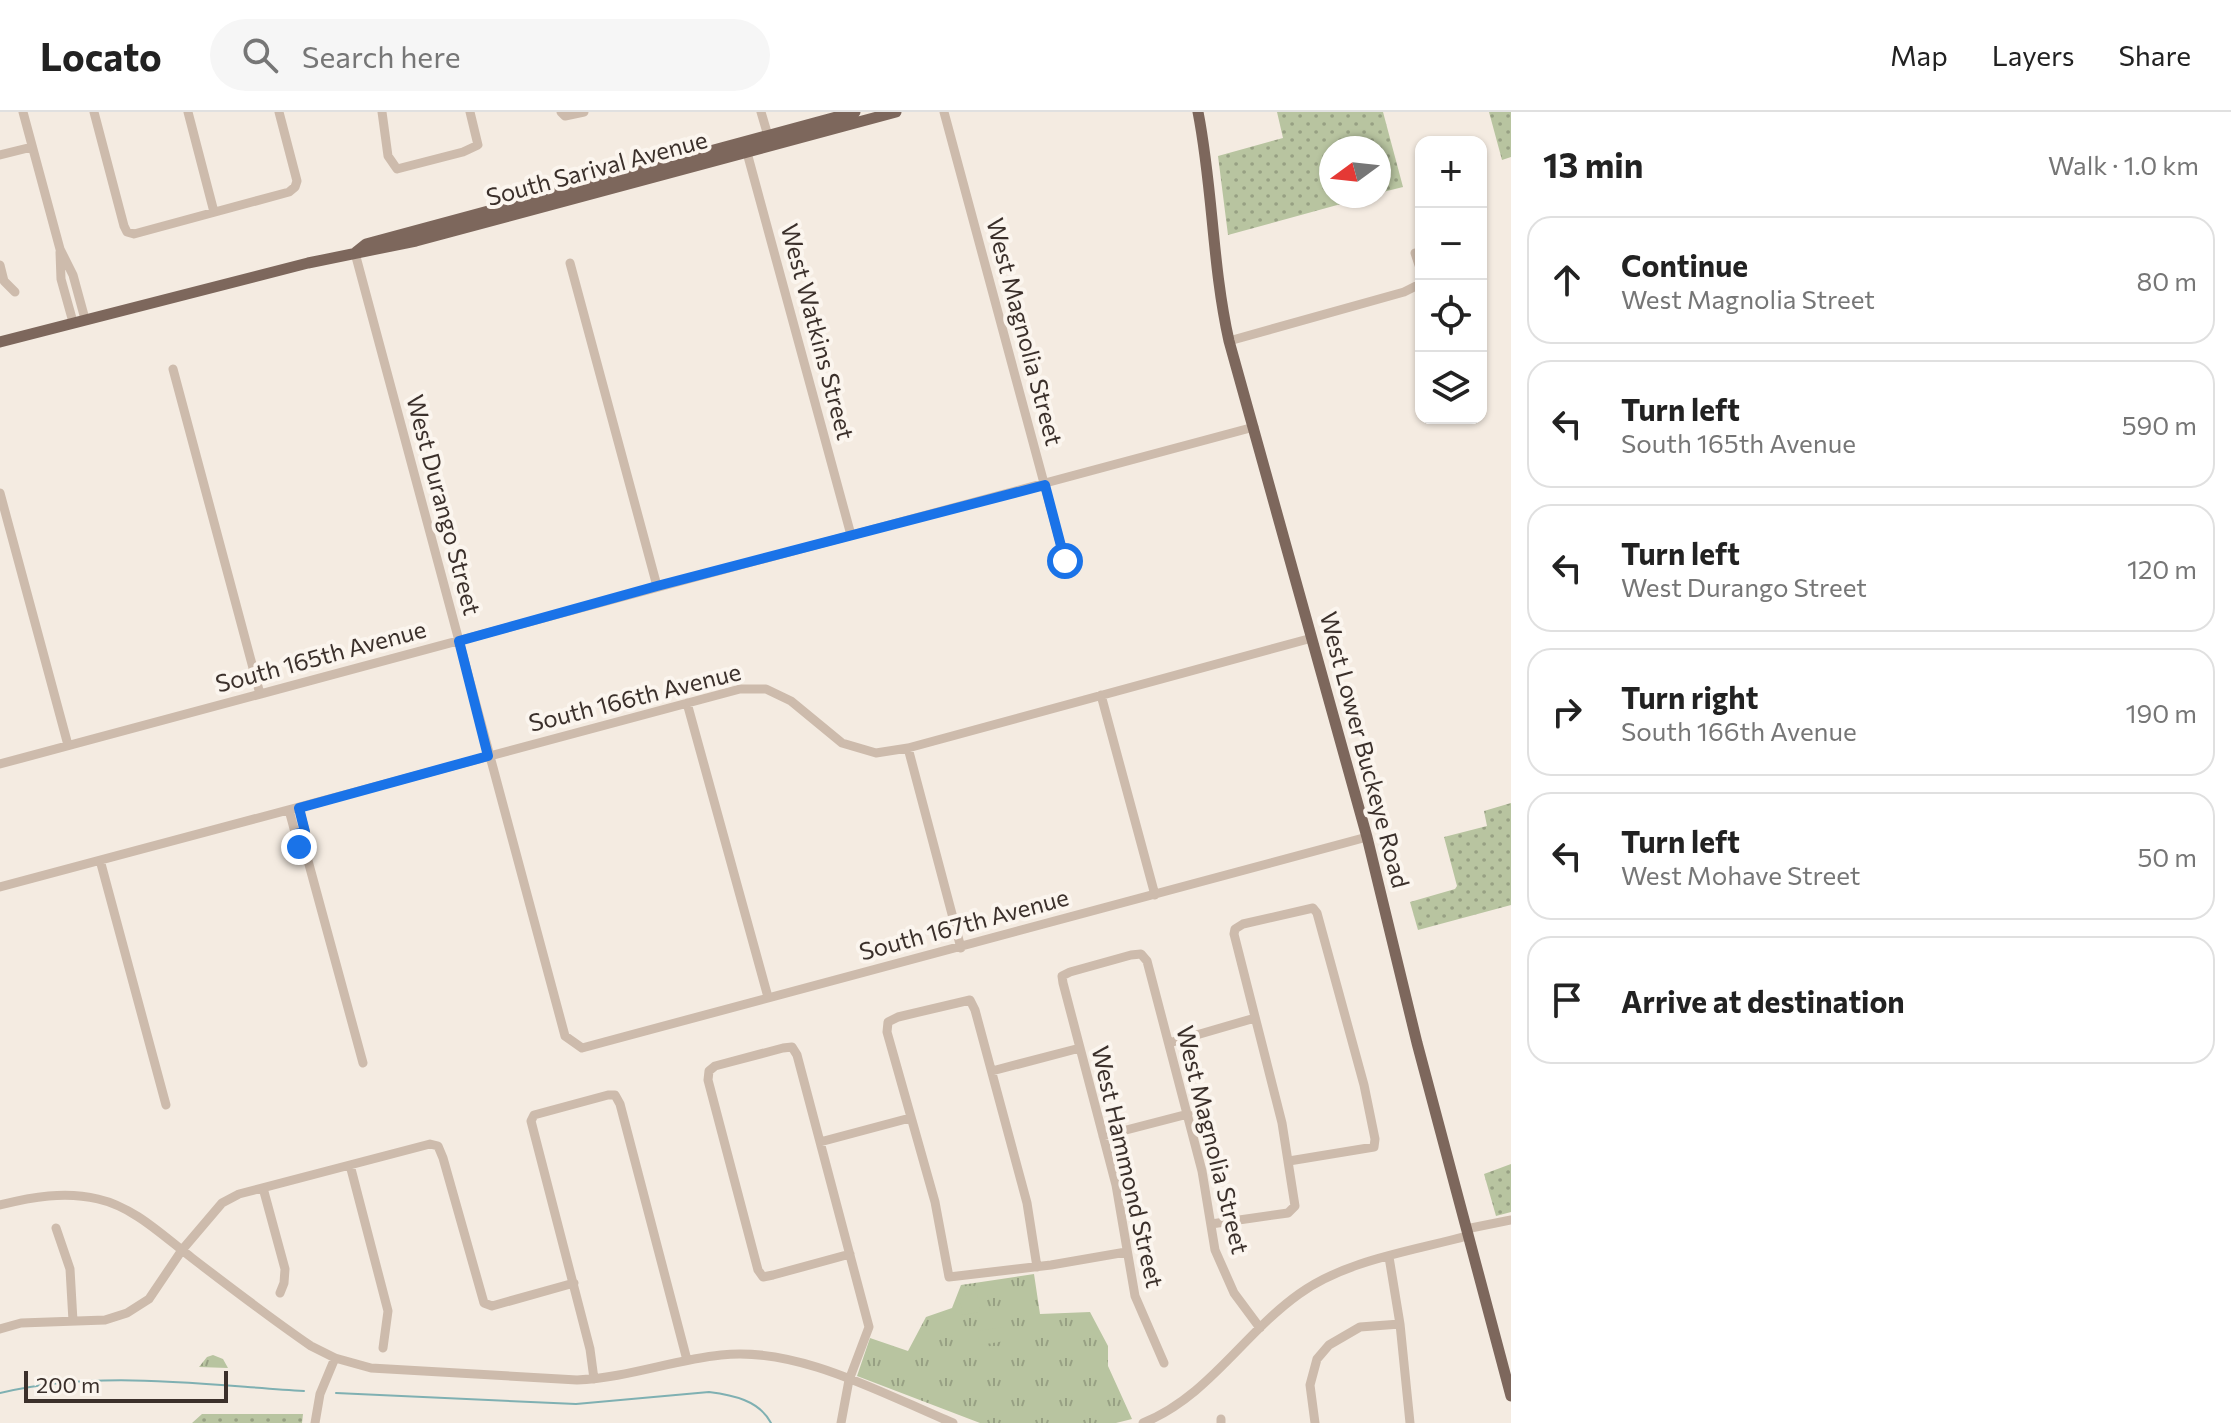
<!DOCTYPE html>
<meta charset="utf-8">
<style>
:root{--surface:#fff;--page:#f6f6f6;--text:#222;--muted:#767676;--line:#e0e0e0}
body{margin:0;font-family:Commissioner,sans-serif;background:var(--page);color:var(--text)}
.controls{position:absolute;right:24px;top:24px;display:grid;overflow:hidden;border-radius:16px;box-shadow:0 2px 6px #0004}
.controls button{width:72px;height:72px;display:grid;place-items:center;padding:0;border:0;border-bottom:2px solid var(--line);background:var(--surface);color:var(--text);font:40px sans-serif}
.compass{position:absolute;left:1319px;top:24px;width:72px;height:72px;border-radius:50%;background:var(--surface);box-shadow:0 2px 6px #0004;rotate:255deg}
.scale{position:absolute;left:24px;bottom:20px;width:204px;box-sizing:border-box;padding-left:8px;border:4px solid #3b302b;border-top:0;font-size:22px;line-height:28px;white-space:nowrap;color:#3b302b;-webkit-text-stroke:6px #fbf5ee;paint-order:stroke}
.stop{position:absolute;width:24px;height:24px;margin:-18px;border:6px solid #1a73e8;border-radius:50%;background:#fff}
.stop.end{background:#1a73e8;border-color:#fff;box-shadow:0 2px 8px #0008}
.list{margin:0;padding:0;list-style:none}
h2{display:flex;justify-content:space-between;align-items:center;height:104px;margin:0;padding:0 32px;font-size:34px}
h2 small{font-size:26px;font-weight:400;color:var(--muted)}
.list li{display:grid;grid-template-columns:52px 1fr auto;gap:24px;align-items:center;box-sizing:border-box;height:128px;margin:0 16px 16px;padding:0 16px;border:2px solid var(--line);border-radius:24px}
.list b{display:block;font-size:30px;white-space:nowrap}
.list p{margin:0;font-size:26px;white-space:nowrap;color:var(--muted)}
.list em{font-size:26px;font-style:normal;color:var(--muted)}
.icon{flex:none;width:44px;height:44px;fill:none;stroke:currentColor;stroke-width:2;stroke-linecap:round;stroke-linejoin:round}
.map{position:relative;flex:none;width:1511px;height:1311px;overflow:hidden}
header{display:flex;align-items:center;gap:48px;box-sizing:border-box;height:112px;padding:0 40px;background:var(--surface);border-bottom:2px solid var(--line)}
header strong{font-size:38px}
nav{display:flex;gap:44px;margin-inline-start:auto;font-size:28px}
.search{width:560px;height:72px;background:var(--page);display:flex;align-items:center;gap:20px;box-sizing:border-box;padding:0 28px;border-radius:44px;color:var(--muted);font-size:30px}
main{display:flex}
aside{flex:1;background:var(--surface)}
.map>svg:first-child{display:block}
.grass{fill:url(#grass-dots)}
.park{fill:url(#park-tufts)}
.pitch{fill:#b8c4a0}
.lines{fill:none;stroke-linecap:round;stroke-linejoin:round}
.stream{stroke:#7fb0b2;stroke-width:2}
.minor{stroke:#cdbbac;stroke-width:9}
.major{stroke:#7d675c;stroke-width:11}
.route{stroke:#1a73e8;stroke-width:10}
.labels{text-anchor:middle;stroke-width:8;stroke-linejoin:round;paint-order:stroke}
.street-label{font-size:24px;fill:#3b302b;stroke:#fbf5ee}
</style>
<header>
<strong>Locato</strong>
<div class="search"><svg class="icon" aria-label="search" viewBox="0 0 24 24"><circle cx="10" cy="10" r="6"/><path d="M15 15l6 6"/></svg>Search here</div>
<nav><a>Map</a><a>Layers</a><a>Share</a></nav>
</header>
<main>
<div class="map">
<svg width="1511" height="1311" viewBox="0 0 1511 1311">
<defs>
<pattern id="grass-dots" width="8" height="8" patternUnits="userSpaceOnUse" patternTransform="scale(2)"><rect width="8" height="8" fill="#b8c4a0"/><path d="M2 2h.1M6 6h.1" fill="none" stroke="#97a083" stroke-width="1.8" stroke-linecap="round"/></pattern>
<pattern id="park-tufts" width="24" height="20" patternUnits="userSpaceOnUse" patternTransform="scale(2)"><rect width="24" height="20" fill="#b8c4a0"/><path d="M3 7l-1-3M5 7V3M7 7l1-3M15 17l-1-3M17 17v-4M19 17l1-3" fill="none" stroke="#97a083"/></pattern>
</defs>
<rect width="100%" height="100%" fill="#f4ebe1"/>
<path class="grass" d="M 1277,0 L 1383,0 L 1403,75 L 1379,81 L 1379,36 L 1331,36 L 1331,84 L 1370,84 L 1228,123 L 1218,44 L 1283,26 Z
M 1489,0 L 1511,0 L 1511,45 L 1502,48 Z
M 1511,691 L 1511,793 L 1418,818 L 1410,790 L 1455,777 L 1457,774 L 1444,725 L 1487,714 L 1484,699 Z
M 1511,1052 L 1511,1100 L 1496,1104 L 1484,1062 Z
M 202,1302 L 303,1302 L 302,1311 L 192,1311 Z"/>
<path class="park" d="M 1034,1162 L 1040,1202 L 1090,1200 L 1108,1234 L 1108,1254 L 1132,1307 L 1116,1311 L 980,1311 L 857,1264 L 870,1226 L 908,1239 L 926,1205 L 952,1196 L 961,1173 Z
M 213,1243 L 223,1247 L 228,1256 L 199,1255 L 207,1245 Z"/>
<path class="pitch" d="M 977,1181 L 980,1200 L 962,1203 L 960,1184 Z
M 1003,1215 L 1005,1229 L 980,1233 L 978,1219 Z"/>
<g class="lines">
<path class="stream" d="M 0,1281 C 98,1257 204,1273 304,1279
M 336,1281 L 576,1292 L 709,1280 C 732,1283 759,1288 771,1311"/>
<path class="minor" d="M 23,0 L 60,137 L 73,163 L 85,207
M 94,0 L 124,114 L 127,120 L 134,122 L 289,80 L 295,75 L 297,69 L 279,0
M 188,0 L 214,100
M 382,0 L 388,44 L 397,57 L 463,40 L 478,33 L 470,0
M 561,0 L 565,4 L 584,0
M 761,0 L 769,27
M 944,0 L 1065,449
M 746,37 L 851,423
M 0,43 L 32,35
M 60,140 L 61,167 L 73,210
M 355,141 L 565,924 L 582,936 L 1367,725
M 1415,141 L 1421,159
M 570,151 L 657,474
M 0,153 L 4,169 L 15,180
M 1229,229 L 1404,180 L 1420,172 L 1421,164
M 173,257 L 260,582
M 0,381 L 68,633
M 1101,583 L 1155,783
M 687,591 L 768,885
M 908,636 L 961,836
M 0,652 L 1254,315
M 299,696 L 308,730 L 307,745 L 363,951
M 289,698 L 299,735 L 307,745
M 100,748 L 166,993
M 0,775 L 740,577 L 766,577 L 791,589 L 842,631 L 876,641 L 908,636 L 1312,526
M 1169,931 L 1255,906
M 992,959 L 1080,936
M 1103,1024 L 1188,1002
M 820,1030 L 910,1006
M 350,1053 L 388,1199 L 383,1236
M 263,1076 L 285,1157 L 284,1171 L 280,1181
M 0,1093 C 32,1085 65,1079 98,1087 C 134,1095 163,1124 192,1146 C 231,1176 270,1206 311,1234 L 335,1246 L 371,1256 L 577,1268 C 626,1266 673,1248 721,1243 C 798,1234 883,1282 953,1311
M 1211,1112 L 1288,1101 L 1295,1094 L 1282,1011 L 1234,822 L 1235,817 L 1243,812 L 1313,796 L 1317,801 L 1364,973 L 1375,1027 L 1374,1035 L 1289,1049
M 56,1116 L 70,1157 L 73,1209
M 1466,1117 L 1511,1108
M 1389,1145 L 1400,1212 L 1410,1311
M 1037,1155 L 1027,1091 L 975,898 L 970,888 L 898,905 L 888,910 L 887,920 L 935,1090 L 949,1165 L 1051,1153 L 1126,1140
M 0,1217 L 21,1211 L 105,1208 L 127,1201 L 149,1187 L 182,1138 L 222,1091 L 239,1082 L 430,1032 L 438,1034 L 443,1046 L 484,1191 L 492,1194 L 574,1171
M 1164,1251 L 1135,1184 L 1116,1073 L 1063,871 L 1062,864 L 1070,860 L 1131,843 L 1141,842 L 1147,849 L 1202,1059 L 1215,1138 L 1234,1181 L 1260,1216
M 594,1267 L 590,1237 L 531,1009 L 534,1003 L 608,983 L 615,983 L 620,992 L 687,1248
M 1221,1307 L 1221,1311
M 315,1311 L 320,1282 L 335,1246
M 841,1311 L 849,1268 L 869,1215 L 797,943 L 792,935 L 783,936 L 715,954 L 709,959 L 708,968 L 758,1158 L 763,1165 L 773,1163 L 850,1142
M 1143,1311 C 1208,1285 1243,1222 1299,1182 C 1346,1148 1412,1139 1467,1124
M 1315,1311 L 1310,1273 L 1317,1247 L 1329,1233 L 1360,1215 L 1400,1212"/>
<path class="major" d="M 1198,0 C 1213,76 1212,153 1229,229 L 1367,725 L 1417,931 L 1511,1284
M 356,140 L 366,132 L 855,0
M 0,230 L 308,151 L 416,129 L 896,0"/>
</g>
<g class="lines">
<path class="route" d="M 299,735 L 296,722 L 305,720 L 299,696 L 488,644 L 459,529 L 657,474 L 1045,373 L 1065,449"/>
</g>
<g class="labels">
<g class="street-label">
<text transform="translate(597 57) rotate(-15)" y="8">South Sarival Avenue</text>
<text transform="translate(817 220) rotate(75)" y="8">West Watkins Street</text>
<text transform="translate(1024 220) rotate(75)" y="8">West Magnolia Street</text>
<text transform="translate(443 393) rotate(75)" y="8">West Durango Street</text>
<text transform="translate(321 545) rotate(-15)" y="8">South 165th Avenue</text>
<text transform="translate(635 586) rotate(-14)" y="8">South 166th Avenue</text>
<text transform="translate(1364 638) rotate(75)" y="8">West Lower Buckeye Road</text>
<text transform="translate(964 813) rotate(-15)" y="8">South 167th Avenue</text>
<text transform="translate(1212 1028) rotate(76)" y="8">West Magnolia Street</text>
<text transform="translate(1127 1055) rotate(77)" y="8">West Hammond Street</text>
</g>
</g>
</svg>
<div class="controls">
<button>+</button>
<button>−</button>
<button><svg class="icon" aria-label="locate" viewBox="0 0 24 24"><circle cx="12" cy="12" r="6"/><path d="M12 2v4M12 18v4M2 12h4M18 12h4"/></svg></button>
<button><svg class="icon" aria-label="layers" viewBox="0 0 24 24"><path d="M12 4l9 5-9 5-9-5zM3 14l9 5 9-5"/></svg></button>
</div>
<svg class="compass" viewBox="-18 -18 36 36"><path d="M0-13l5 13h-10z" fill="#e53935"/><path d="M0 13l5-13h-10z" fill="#767676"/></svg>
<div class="scale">200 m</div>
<div class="stop" style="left:1065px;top:449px"></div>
<div class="stop end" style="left:299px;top:735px"></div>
</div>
<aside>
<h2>13 min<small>Walk · 1.0 km</small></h2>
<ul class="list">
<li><svg class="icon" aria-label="ahead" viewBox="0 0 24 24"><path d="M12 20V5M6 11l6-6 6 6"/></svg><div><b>Continue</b><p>West Magnolia Street</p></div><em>80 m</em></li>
<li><svg class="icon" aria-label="left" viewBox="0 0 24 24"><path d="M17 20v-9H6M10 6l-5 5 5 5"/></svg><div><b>Turn left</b><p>South 165th Avenue</p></div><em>590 m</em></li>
<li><svg class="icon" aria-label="left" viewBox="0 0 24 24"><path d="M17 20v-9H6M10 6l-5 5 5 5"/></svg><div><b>Turn left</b><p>West Durango Street</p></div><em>120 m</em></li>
<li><svg class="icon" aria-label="right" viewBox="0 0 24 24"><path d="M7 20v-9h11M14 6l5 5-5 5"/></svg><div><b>Turn right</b><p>South 166th Avenue</p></div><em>190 m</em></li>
<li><svg class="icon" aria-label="left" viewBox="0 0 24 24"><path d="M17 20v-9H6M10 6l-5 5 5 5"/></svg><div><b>Turn left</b><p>West Mohave Street</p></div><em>50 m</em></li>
<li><svg class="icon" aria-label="arrive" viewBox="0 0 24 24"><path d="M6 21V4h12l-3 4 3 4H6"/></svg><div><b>Arrive at destination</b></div></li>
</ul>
</aside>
</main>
